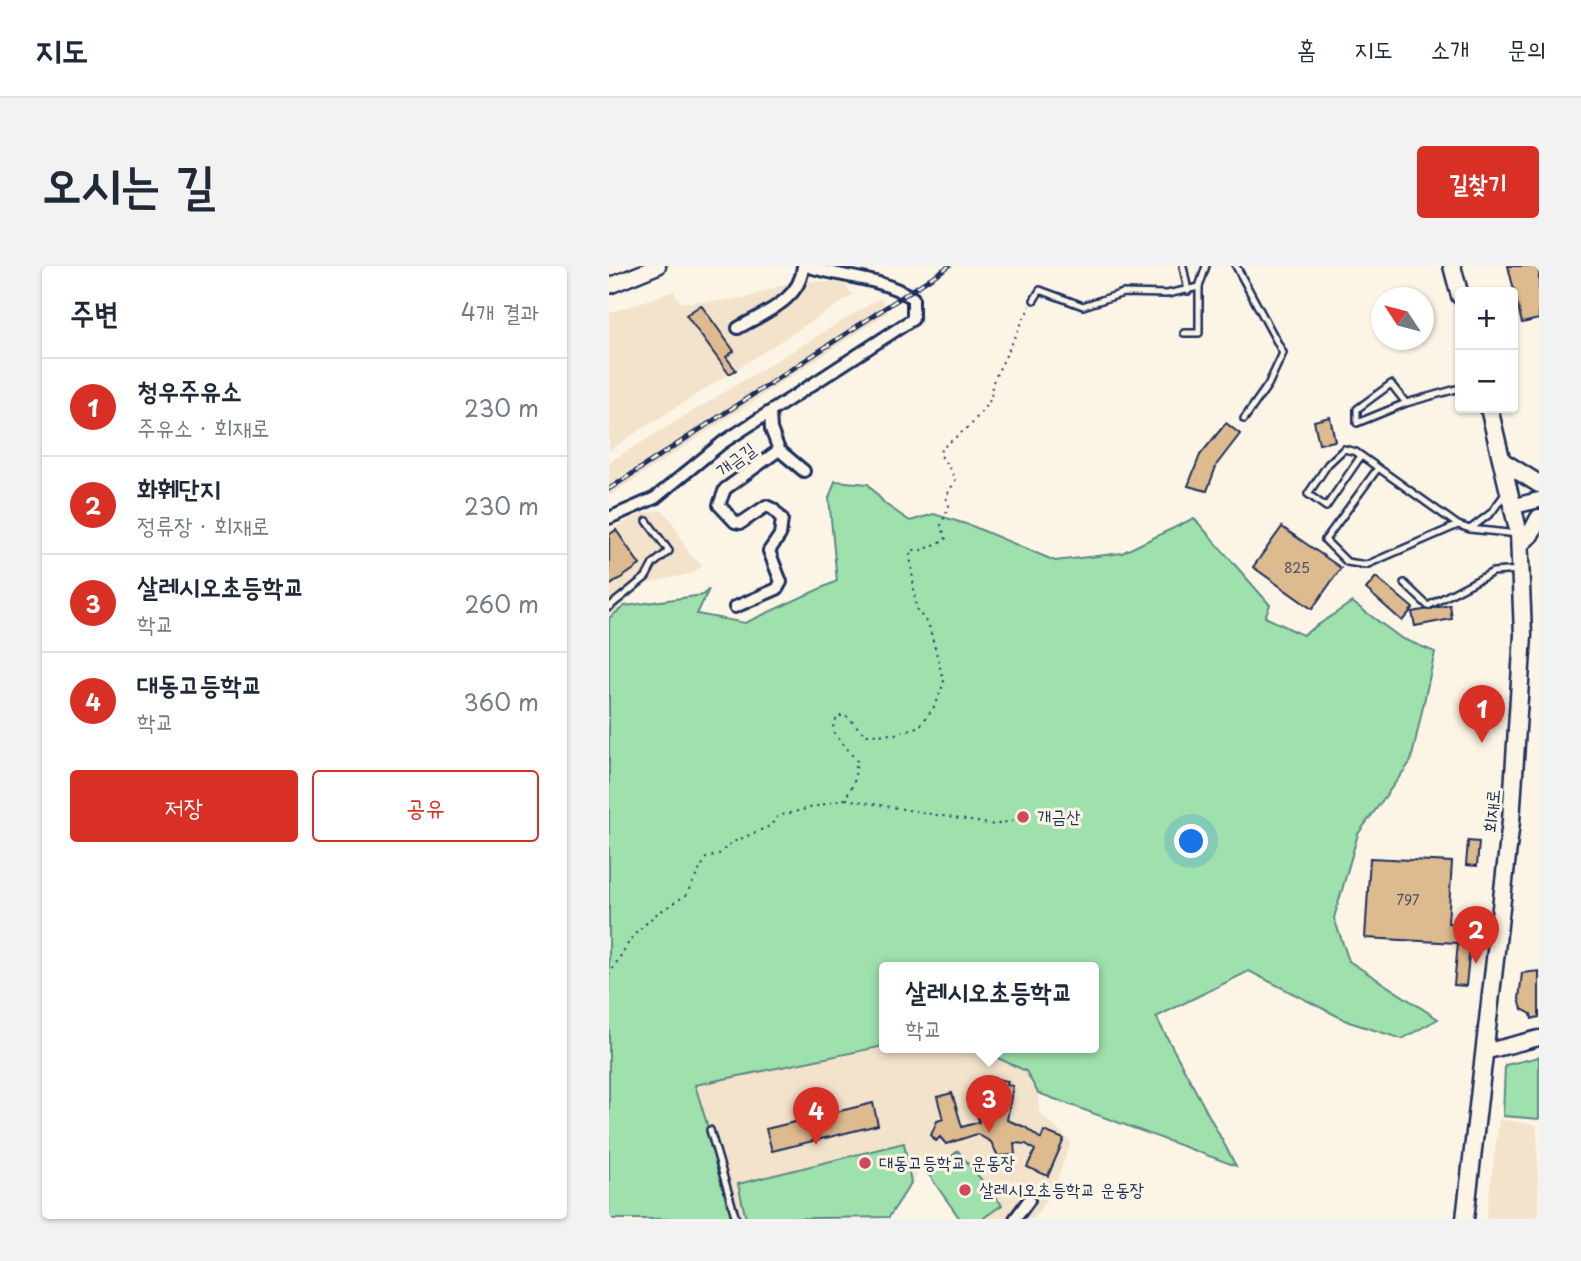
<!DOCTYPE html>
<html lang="ko">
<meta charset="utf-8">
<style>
:root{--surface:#fff;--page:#f2f2f3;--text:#1f2937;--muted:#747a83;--line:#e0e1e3;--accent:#d93025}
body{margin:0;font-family:"Playpen Sans","Poor Story",sans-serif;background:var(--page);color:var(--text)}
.controls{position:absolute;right:21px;top:21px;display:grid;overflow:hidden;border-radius:7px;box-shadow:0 2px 5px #0004}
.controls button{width:63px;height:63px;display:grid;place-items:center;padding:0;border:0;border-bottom:2px solid var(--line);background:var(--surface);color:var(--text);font:35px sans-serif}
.compass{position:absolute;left:762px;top:21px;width:63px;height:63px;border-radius:50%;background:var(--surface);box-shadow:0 2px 5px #0004;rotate:306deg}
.you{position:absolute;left:583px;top:576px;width:24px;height:24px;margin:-18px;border:5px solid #fff;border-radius:50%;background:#1a73e8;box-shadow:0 0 0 10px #1a73e833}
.badge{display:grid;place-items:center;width:46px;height:46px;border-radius:50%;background:var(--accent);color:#fff;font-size:23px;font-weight:700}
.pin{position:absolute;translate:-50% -58px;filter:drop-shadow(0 2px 4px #0008)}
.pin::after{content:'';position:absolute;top:37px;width:24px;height:21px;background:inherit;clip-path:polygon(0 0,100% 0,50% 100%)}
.popup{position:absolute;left:270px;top:696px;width:220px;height:91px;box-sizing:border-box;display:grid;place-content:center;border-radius:7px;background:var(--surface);filter:drop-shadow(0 2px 5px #0005);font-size:23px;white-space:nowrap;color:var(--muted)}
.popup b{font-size:26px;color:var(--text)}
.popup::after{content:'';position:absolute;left:50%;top:100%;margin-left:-14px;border:14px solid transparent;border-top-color:var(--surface)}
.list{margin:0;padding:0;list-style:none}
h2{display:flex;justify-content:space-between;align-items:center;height:91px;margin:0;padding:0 28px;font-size:30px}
h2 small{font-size:23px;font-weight:400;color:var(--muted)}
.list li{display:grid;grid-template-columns:46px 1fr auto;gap:21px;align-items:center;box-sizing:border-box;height:98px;padding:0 28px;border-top:2px solid var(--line)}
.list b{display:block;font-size:26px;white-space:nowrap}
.list p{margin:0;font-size:23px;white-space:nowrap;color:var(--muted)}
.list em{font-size:23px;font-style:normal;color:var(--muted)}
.actions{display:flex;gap:14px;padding:21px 28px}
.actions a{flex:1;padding:16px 0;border:2px solid var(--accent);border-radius:7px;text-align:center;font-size:24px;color:var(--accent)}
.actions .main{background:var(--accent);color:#fff}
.map{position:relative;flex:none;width:930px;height:953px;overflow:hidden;border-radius:7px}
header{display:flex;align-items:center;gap:42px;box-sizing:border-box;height:98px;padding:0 35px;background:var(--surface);border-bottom:2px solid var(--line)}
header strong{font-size:33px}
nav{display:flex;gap:38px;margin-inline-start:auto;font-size:24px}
.intro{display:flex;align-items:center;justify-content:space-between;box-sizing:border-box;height:168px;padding:0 42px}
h1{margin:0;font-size:49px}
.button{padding:18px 32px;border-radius:7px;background:var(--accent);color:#fff;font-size:24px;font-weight:700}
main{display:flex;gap:42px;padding:0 42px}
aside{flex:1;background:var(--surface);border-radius:7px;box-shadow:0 2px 5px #0004}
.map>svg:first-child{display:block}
.built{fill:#f3e3cb}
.green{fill:#9ee1ac;stroke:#5c8885;stroke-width:2}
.building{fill:#deba8f;stroke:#1b2f5e;stroke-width:2}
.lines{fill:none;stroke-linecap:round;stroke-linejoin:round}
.service-casing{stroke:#1b2f5e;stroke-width:10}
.minor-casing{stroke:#1b2f5e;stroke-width:16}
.tertiary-casing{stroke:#1b2f5e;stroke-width:19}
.secondary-casing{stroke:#1b2f5e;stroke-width:21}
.path{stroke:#1b2f5e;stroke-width:2;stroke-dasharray:2 5;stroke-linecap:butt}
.service{stroke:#fcf5e5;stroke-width:5}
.minor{stroke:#fcf5e5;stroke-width:10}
.tertiary{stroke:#fcf5e5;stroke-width:14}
.secondary{stroke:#fcf5e5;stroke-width:16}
.rail-casing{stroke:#1b2f5e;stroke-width:5}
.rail{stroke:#fcf5e5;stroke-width:2.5;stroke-dasharray:8;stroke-linecap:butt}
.poi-dot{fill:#d1495b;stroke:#fcf5e5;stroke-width:2.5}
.labels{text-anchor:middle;stroke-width:6;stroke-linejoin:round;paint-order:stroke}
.number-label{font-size:14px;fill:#4c526a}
.street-label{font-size:18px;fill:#1b2f5e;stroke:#fcf5e5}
.poi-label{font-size:18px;fill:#1b2f5e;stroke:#fcf5e5;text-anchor:start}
</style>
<header>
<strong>지도</strong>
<nav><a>홈</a><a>지도</a><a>소개</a><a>문의</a></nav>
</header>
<div class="intro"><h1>오시는 길</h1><a class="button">길찾기</a></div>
<main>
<aside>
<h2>주변<small>4개 결과</small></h2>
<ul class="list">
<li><span class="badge">1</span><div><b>청우주유소</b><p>주유소 · 회재로</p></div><em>230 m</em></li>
<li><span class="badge">2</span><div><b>화훼단지</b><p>정류장 · 회재로</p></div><em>230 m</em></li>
<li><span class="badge">3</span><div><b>살레시오초등학교</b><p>학교</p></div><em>260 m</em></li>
<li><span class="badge">4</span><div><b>대동고등학교</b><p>학교</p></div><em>360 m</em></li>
</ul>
<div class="actions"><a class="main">저장</a><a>공유</a></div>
</aside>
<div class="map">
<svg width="930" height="953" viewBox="0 0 930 953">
<rect width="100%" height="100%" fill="#fcf5e5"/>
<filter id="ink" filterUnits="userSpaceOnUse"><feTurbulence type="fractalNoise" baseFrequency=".0143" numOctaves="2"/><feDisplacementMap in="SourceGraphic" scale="14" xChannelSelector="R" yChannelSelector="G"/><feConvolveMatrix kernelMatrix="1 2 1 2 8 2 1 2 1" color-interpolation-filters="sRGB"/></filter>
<g filter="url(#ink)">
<path class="built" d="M 186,14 L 234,17 L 244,29 L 0,184 L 0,47 L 65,25 L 71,36 L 111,35 L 140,31 Z
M 271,32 L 280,46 L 0,230 L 0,196 Z
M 53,244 L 62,254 L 81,289 L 94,299 L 84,307 L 36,318 L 0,352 L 0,264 L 34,247 Z
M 275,780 L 365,781 L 417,805 L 429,827 L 430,846 L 462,876 L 445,922 L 425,953 L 351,953 L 314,900 L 280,951 L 124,953 L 85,818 Z
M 890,853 L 928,859 L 930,953 L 877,953 Z"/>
<path class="green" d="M 226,215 L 259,218 L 276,238 L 301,255 L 325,248 L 363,260 L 446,295 L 513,287 L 585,252 L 661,339 L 656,351 L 694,369 L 743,336 L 792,372 L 826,386 L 802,495 L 749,568 L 725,652 L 740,695 L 829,753 L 793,773 L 740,756 L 640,705 L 547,751 L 627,900 L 429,827 L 417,805 L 365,781 L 485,781 L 485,701 L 275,701 L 275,780 L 86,819 L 127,953 L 0,953 L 0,352 L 16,340 L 94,329 L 100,323 L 88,348 L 136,357 L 228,315 L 220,232 Z
M 930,791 L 930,853 L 894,850 L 896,799 Z
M 295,877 L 302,917 L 280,951 L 137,953 L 129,918 Z
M 349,885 L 393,939 L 373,953 L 351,953 L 320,909 Z"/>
<path class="building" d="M 899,0 L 930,0 L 930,53 L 913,57 Z
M 92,39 L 125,85 L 117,91 L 127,104 L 120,108 L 77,49 Z
M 721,151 L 726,175 L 710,178 L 705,155 Z
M 617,157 L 631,168 L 608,198 L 598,225 L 579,220 L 591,189 Z
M 673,261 L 732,302 L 703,343 L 644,301 Z
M 7,264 L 31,299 L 0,320 L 0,269 Z
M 767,311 L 804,342 L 793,355 L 757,323 Z
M 841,339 L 843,353 L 806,360 L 803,346 Z
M 859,575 L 870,576 L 868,600 L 857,599 Z
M 761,592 L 843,596 L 839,657 L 863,660 L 857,720 L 845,719 L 849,677 L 756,672 Z
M 930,705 L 930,751 L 923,753 L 922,748 L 913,743 L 910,733 L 913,707 Z
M 388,813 L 399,815 L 398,819 L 404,820 L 398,854 L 416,861 L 432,873 L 435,865 L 455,873 L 439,910 L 418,901 L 426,884 L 417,878 L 405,877 L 406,889 L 389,890 L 382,876 L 368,868 L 337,878 L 331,871 L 327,875 L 322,869 L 328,855 L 334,853 L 328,831 L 343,827 L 353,861 L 370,856 L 368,849 L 374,847 L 375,841 L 382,843 Z
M 264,837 L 269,859 L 163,885 L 157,863 Z"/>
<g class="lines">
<defs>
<path id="service" d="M 574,0 L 579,25
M 627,0 L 674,87 L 659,119 L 635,153
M 425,34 L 431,24 L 474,40 L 514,27 L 558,28 L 590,21 L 597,0
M 575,67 L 590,67 L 590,21
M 797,137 L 782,118 L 748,143 L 748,157 L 797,137 L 851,122
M 752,190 L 717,241 L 699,228 L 719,198 L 735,183 L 747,186 L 849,259 L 861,263 L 909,268
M 769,202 L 716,274 L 738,296 L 757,299 L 849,259
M 861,263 L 882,247 L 896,228
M 795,317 L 819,340 L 884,306 L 911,304
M 0,341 L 37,311 L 44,298 L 60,285 L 38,255
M 101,864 L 127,953"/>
<path id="minor" d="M 129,62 C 155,47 192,34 194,0
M 170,184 L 195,205
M 0,252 L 46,232 L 113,177 L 304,53 L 304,32 C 271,11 234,12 197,0
M 126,341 L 168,323 L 172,316 L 160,285 L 171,269 L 173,253 L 164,243 L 157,240 L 132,257 L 126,256 L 110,239 L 116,223 L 170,184 L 162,163 L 161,147
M 406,953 L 420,934"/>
<path id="tertiary" d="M 0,20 L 49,0
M 905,240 L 930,234
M 875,786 L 930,772"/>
<path id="secondary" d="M 843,0 L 851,30
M 893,195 L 930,218
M 911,278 L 921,269 L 930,252
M 856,953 L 902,555 L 914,369 L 910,268 L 880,142"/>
</defs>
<use href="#service" class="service-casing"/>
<use href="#minor" class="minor-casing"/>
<use href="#tertiary" class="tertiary-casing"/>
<use href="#secondary" class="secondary-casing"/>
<path class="path" d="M 237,533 L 385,559 L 415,552
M 0,709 L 23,671 L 46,649 L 77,629 L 97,592 L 110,588 L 122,577 L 161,560 L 169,550 L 236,533 L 245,517 L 248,495 L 226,468 L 224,461 L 228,451 L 236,449 L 257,469 L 286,468 L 311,460 L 327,438 L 335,416 L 320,360 L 307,342 L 301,288 L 304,284 L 314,284 L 337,273 L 332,259 L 340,240 L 337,231 L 347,213 L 331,188 L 332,183 L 362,159 L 382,133 L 383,118 L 421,40"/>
<use href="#service" class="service"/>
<use href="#minor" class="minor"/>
<use href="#tertiary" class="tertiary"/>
<use href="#secondary" class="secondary"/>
<defs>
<path id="rail" d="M 0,223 L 340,0"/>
</defs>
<use href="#rail" class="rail-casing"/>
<use href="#rail" class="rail"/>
</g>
</g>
<g class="poi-dot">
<circle cx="414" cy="551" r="7"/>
<circle cx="256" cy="897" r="7"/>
<circle cx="356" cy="924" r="7"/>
</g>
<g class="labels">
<g class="number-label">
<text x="688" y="307">825</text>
<text x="799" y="639">797</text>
</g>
<g class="street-label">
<text transform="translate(127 194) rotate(-37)" y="6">개금길</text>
<text transform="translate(883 545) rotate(-85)" y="6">회재로</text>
</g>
<g class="poi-label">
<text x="428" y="557">개금산</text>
<text x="270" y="903">대동고등학교 운동장</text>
<text x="370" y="930">살레시오초등학교 운동장</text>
</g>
</g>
</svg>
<div class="controls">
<button>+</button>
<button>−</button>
</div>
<svg class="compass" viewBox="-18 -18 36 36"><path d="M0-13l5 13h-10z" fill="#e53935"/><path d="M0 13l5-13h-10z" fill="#747a83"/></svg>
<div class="you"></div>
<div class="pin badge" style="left:873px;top:477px">1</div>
<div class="pin badge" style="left:867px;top:698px">2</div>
<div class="pin badge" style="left:380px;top:867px">3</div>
<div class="popup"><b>살레시오초등학교</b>학교</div>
<div class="pin badge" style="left:207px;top:879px">4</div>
</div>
</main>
